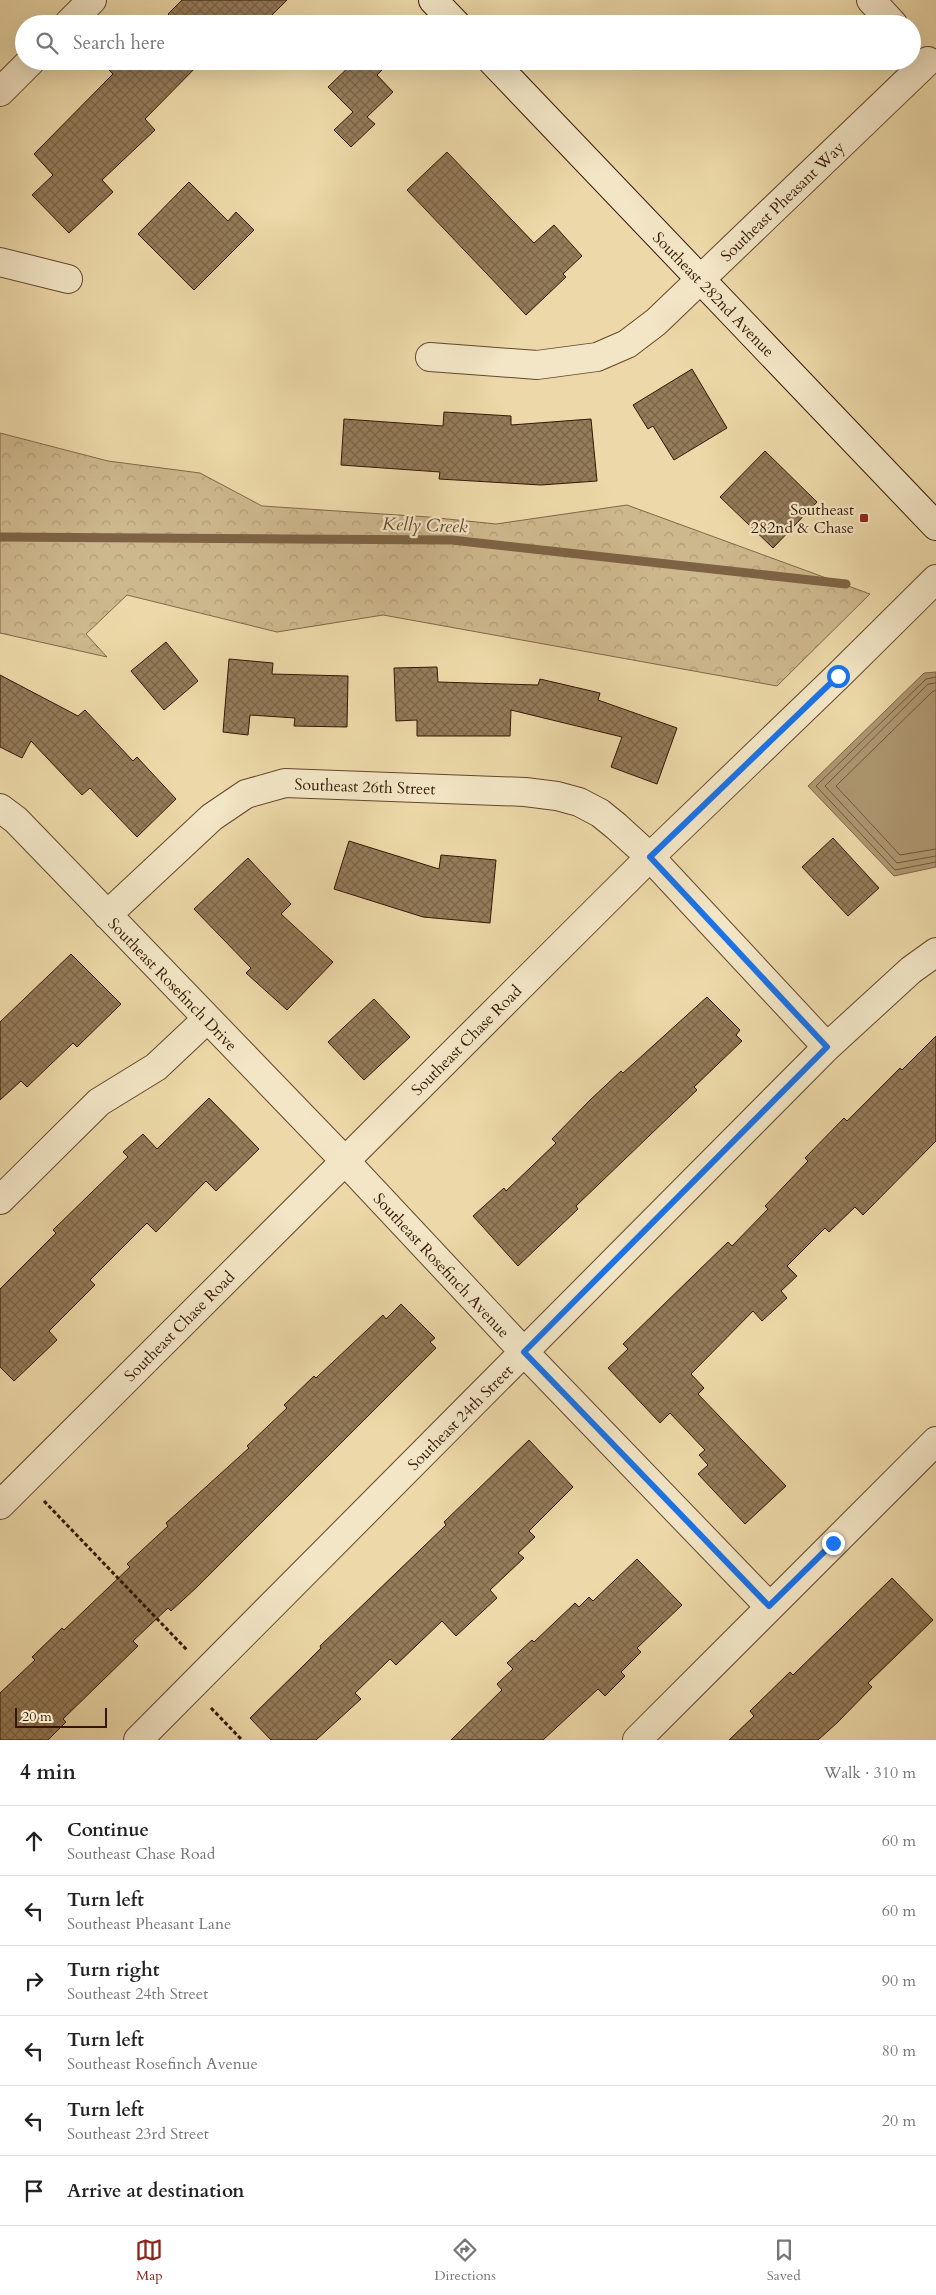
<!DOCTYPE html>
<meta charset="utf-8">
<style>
:root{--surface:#fff;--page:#f6f6f6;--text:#222;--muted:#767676;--line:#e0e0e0;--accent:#8f2418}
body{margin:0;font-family:Cardo,serif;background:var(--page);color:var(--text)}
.scale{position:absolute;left:15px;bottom:12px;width:92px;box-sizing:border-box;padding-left:5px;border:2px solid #341703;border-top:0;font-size:14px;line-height:18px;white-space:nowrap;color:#341703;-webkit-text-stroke:4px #f3e6c6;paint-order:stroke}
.stop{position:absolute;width:15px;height:15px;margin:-11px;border:4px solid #1a73e8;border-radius:50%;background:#fff}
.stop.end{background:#1a73e8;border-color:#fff;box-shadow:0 1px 5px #0008}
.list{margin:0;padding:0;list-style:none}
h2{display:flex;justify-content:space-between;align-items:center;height:65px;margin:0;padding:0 20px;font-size:21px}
h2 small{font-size:16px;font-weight:400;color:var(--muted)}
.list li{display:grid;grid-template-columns:32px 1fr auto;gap:15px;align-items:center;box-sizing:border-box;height:70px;padding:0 20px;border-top:1px solid var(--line)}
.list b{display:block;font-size:19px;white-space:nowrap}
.list p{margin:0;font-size:16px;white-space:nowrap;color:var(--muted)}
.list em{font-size:16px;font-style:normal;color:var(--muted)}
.icon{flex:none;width:28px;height:28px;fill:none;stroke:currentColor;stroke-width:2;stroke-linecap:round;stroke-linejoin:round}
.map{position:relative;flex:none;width:936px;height:1740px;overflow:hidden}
.search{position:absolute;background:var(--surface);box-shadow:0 5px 20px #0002;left:15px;right:15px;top:15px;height:55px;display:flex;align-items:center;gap:12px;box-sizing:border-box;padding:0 18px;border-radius:28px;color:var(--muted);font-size:19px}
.sheet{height:485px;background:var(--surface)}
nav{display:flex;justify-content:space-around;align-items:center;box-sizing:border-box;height:70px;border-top:1px solid var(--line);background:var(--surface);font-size:14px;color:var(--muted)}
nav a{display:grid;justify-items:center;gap:2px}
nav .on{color:var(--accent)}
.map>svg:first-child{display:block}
.forest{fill:url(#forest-crowns);stroke:#806748}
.water{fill:#ad9670;stroke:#7d6344}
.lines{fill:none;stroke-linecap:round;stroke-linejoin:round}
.shore{stroke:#70563a;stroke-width:1}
.stream{stroke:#7d6344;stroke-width:9}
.building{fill:url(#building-cross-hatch);stroke:#341703}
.minor-casing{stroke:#62472c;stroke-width:30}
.tertiary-casing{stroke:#62472c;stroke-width:30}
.secondary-casing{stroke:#341703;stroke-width:30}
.path{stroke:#341703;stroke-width:3;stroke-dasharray:4 2.5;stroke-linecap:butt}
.minor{stroke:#f3e6c6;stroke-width:28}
.tertiary{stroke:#f3e6c6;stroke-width:28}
.secondary{stroke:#f3e6c6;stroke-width:28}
.route{stroke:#1a73e8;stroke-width:6}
.poi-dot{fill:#8f2418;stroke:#f3e6c6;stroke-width:2}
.labels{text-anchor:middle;stroke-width:4.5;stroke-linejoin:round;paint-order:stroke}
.street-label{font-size:16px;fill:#341703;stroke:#f3e6c6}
.poi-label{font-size:16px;fill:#341703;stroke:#f3e6c6;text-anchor:end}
.water-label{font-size:18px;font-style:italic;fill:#644a2f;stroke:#f3e6c6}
</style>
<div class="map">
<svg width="936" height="1740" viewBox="0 0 936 1740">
<defs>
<pattern id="forest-crowns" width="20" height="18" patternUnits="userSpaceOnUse" patternTransform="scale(1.25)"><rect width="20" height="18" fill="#cdb78c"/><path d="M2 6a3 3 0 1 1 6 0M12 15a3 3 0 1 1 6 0" fill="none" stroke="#b19d77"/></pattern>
<pattern id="building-cross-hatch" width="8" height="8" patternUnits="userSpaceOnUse" patternTransform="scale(1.25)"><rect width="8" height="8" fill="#947b59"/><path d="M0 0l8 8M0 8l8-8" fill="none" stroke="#7a6447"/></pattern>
</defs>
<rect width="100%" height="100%" fill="#ecd8a8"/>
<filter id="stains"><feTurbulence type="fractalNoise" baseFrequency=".004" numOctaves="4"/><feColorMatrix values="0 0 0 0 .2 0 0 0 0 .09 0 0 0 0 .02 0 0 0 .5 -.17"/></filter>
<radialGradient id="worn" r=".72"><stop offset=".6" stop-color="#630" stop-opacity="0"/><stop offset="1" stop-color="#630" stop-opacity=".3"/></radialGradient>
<path class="forest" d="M 0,433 L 108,461 L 200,473 L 262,506 L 428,517 L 496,524 L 627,505 L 870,594 L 777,686 L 383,615 L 277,632 L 127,595 L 86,634 L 107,657 L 0,633 Z"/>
<path class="water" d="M 936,672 L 936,867 L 894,876 L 808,786 L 924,673 Z"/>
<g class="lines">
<path class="shore" d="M 936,677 L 926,679 L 816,786 L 895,870 L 936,862
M 936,683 L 928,684 L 825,786 L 897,863 L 936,856
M 936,690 L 932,692 L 836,786 L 900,855 L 936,849"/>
<path class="stream" d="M 0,537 L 452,540 L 846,584"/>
</g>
<path class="building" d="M 182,0 L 287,0 L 263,24 L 178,24 L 168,14 Z
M 100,61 L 202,61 L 145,119 L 155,130 L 102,180 L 113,192 L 69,233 L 32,195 L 53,175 L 34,154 L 113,74 Z
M 355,61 L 391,61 L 377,75 L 393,92 L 367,117 L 375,124 L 351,147 L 334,130 L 353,112 L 328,87 Z
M 447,152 L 534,243 L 554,225 L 582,256 L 563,274 L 566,277 L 526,315 L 407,190 Z
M 189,182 L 228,221 L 236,212 L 254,230 L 194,290 L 138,234 Z
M 692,369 L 727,428 L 674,460 L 653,426 L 648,429 L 633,405 Z
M 444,412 L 511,416 L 511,425 L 591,419 L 597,481 L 541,485 L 439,479 L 440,472 L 341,465 L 344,419 L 443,426 Z
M 765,451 L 817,502 L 773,548 L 720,497 Z
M 166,642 L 198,681 L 164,710 L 131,671 Z
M 229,659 L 273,663 L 272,674 L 348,676 L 347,727 L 294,726 L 295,718 L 250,715 L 248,735 L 223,732 Z
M 437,667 L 438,682 L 538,685 L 540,679 L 600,693 L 598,700 L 677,728 L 657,784 L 611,767 L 622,737 L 511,710 L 510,736 L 417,736 L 417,720 L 396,721 L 394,668 Z
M 0,675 L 78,716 L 85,710 L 133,761 L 137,757 L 176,799 L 137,837 L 90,788 L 82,795 L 31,741 L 22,758 L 0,747 Z
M 833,838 L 879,888 L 848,916 L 802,867 Z
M 349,841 L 439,869 L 441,855 L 496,860 L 490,923 L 423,917 L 334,889 Z
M 248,858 L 291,904 L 281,914 L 333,962 L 287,1010 L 246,973 L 251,968 L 194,909 Z
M 71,954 L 121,1004 L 77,1047 L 73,1043 L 27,1087 L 21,1081 L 0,1100 L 0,1022 Z
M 707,997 L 740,1030 L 736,1035 L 742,1041 L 694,1087 L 697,1090 L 576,1206 L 578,1209 L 518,1266 L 473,1216 L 504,1188 L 506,1191 L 556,1143 L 552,1139 L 590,1100 L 621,1071 L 623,1073 Z
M 374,999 L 410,1037 L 364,1080 L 328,1042 Z
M 936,1036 L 936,1141 L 863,1215 L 855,1207 L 829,1232 L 825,1228 L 787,1266 L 797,1276 L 781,1291 L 787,1298 L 762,1321 L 753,1311 L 691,1374 L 704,1388 L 698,1394 L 786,1486 L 745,1524 L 698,1474 L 708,1465 L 699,1455 L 705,1450 L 670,1413 L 660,1423 L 608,1368 L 628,1349 L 623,1344 L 728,1242 L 732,1246 L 768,1209 L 765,1206 L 808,1161 L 805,1158 L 844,1118 L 847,1121 L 900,1068 L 902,1070 Z
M 209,1098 L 259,1149 L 216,1191 L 206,1181 L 156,1232 L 147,1223 L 90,1280 L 95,1285 L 49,1331 L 57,1340 L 14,1381 L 0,1367 L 0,1289 L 56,1233 L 53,1230 L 128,1157 L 123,1152 L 143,1134 L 157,1149 Z
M 401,1304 L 435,1338 L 430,1342 L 436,1348 L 197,1587 L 171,1611 L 168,1608 L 133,1641 L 138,1646 L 63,1719 L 66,1722 L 48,1740 L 0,1740 L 0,1693 L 35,1660 L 32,1657 L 62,1628 L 64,1630 L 130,1567 L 127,1564 L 168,1526 L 166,1523 L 249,1448 L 247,1446 L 287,1408 L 284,1405 L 314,1376 L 316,1378 L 383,1315 L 386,1319 Z
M 529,1440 L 573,1487 L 529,1531 L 535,1537 L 518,1553 L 524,1558 L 490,1590 L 497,1598 L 456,1636 L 442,1621 L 396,1665 L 390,1659 L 355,1693 L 361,1699 L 316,1740 L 271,1740 L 250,1718 L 302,1667 L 321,1648 L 320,1646 L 446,1525 L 444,1522 Z
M 637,1559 L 682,1605 L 637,1648 L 641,1652 L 621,1672 L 625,1676 L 605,1696 L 598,1689 L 543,1740 L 451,1740 L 502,1690 L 497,1684 L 513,1669 L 507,1663 L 532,1640 L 534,1642 L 575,1603 L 579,1607 L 589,1597 L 593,1601 Z
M 892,1578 L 933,1620 L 868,1683 L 872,1687 L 838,1722 L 818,1740 L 729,1740 L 754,1716 L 750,1711 L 790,1672 L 793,1675 Z"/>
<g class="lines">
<defs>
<path id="minor" d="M 871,0 L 893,24
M 68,24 L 92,0
M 0,92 L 31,61
M 0,262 L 68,279
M 430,357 L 537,365 L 597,357 L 627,344 L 656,322 L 928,61
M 0,808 L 16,820 L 76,882 L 345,1161 L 524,1352 L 769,1606
M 107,915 L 212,817 L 246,794 L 285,783 L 525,792 L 557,796 L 579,802 L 600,813 L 616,826 L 650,857 L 827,1047
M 0,1200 L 99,1102 L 156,1067 L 207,1019
M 138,1740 L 827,1047 L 911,970 L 936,952
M 637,1740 L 936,1441"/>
<path id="tertiary" d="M 0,1505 L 650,857 L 838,676 L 936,579"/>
<path id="secondary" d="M 433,0 L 456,24
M 492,61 L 936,526"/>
</defs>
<use href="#minor" class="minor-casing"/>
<use href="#tertiary" class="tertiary-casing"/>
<use href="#secondary" class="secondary-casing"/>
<path class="path" d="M 44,1501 L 187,1650
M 211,1708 L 242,1740"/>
<use href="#minor" class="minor"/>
<use href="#tertiary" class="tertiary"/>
<use href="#secondary" class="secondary"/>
</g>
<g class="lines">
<path class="route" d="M 833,1543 L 769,1606 L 524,1352 L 827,1047 L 650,857 L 838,676"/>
</g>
<rect class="poi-dot" x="859" y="513" width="10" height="10" rx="2.5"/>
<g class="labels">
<g class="street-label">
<text transform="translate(782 201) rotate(-44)" y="6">Southeast Pheasant Way</text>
<text transform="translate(714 294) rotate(46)" y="6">Southeast 282nd Avenue</text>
<text transform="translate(365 786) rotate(2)" y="6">Southeast 26th Street</text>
<text transform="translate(173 984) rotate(46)" y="6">Southeast Rosefinch Drive</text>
<text transform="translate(466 1040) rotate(-45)" y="6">Southeast Chase Road</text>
<text transform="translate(442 1265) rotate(47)" y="6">Southeast Rosefinch Avenue</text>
<text transform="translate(179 1326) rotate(-45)" y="6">Southeast Chase Road</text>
<text transform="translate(460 1417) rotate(-45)" y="6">Southeast 24th Street</text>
</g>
<g class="poi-label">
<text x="854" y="515">Southeast<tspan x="854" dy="18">282nd &amp; Chase</tspan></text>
</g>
<g class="water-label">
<text transform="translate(425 525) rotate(2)" y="6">Kelly Creek</text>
</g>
</g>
<rect width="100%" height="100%" filter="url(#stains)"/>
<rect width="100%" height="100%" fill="url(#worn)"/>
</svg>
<div class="scale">20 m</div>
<div class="stop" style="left:838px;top:676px"></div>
<div class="stop end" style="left:833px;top:1543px"></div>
<div class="search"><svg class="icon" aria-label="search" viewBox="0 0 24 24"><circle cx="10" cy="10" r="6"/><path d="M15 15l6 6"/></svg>Search here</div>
</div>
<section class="sheet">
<h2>4 min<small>Walk · 310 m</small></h2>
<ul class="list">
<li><svg class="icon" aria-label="ahead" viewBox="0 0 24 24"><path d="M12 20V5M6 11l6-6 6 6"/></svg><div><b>Continue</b><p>Southeast Chase Road</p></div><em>60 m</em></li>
<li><svg class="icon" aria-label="left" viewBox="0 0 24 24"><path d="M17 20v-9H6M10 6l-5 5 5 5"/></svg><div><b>Turn left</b><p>Southeast Pheasant Lane</p></div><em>60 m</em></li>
<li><svg class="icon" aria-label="right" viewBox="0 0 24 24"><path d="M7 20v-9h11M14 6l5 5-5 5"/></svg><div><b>Turn right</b><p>Southeast 24th Street</p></div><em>90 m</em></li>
<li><svg class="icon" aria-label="left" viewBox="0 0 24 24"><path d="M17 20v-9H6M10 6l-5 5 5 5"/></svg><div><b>Turn left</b><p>Southeast Rosefinch Avenue</p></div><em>80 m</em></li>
<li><svg class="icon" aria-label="left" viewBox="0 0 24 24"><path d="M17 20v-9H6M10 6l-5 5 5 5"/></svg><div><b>Turn left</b><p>Southeast 23rd Street</p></div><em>20 m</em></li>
<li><svg class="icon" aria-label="arrive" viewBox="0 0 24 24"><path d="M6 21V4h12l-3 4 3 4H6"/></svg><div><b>Arrive at destination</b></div></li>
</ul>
</section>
<nav>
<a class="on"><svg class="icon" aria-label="map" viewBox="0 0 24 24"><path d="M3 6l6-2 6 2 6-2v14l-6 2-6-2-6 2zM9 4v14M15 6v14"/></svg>Map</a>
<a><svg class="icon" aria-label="directions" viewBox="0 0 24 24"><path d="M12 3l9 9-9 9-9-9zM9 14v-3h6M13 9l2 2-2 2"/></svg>Directions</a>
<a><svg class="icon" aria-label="saved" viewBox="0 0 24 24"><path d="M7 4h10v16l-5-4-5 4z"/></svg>Saved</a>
</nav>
